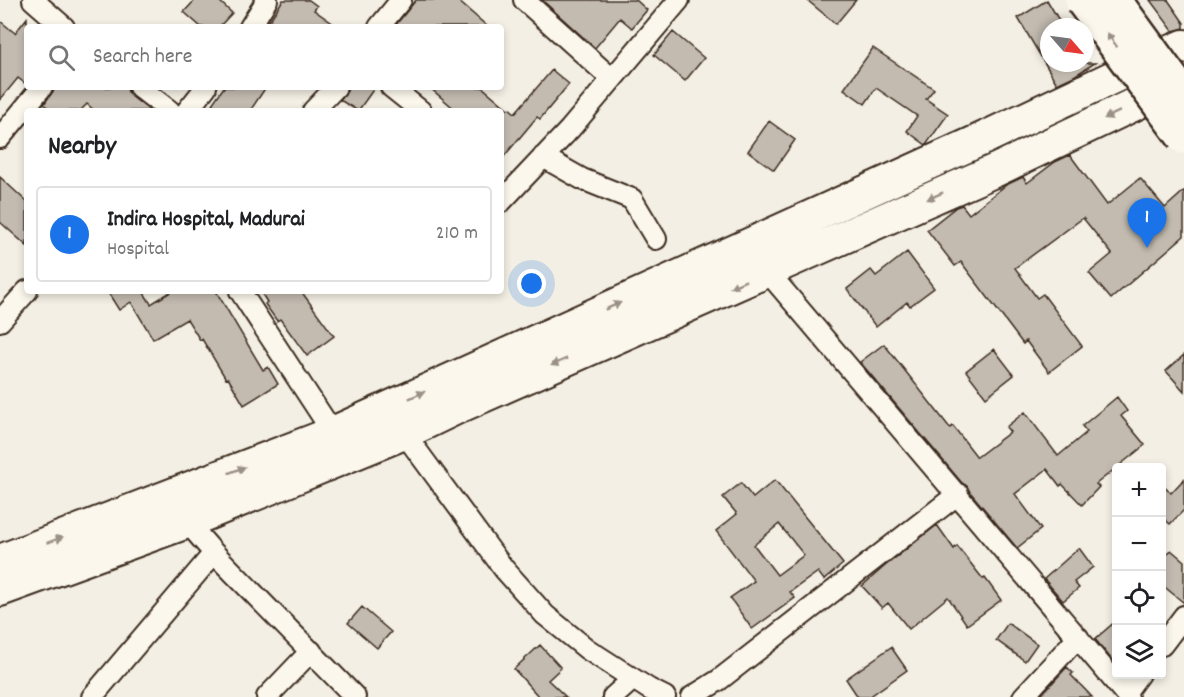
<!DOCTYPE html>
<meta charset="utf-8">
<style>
:root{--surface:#fff;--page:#f6f6f6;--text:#202124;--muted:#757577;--line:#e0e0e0;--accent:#1a73e8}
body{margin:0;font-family:Dekko,sans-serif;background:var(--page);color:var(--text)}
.controls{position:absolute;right:18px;bottom:18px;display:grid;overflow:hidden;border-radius:6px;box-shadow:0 3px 9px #0003}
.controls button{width:54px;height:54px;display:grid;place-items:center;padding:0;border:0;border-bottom:2px solid var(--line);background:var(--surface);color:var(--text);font:30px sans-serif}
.compass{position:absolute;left:1040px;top:18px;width:54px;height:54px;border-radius:50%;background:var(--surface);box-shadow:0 3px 9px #0003;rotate:118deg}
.you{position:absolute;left:532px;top:284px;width:21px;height:21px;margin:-15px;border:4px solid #fff;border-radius:50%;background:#1a73e8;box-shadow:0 0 0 9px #1a73e833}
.badge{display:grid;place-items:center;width:39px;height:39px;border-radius:50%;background:var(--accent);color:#fff;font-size:20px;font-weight:700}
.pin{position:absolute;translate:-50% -50px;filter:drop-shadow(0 2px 3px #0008)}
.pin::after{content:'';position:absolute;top:32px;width:21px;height:18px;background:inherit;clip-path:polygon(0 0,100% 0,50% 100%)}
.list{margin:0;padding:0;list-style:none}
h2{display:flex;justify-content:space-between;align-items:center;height:78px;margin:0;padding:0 24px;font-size:26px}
h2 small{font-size:20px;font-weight:400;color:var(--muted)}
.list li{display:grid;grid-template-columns:39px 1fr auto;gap:18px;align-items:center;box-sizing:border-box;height:96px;margin:0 12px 12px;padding:0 12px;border:2px solid var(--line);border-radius:6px}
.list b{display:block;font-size:22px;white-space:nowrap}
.list p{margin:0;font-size:20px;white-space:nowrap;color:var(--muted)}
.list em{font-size:20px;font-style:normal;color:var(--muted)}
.icon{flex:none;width:33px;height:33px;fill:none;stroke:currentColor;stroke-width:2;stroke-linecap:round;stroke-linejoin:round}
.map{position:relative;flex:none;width:1184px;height:697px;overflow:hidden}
.search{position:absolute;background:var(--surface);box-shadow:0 3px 9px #0003;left:24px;top:24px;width:480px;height:66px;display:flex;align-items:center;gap:15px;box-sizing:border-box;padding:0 21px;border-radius:6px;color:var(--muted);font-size:22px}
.panel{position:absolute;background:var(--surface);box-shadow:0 3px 9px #0003;left:24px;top:108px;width:480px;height:186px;border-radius:6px}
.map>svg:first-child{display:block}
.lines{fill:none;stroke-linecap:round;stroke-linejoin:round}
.canal{stroke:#afa69a;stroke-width:21}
.building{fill:#c3bbb0;stroke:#3b2a1e;stroke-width:1.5;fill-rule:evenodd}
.minor-casing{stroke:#3b2a1e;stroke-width:24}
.primary-casing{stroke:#3b2a1e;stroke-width:36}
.minor{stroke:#fbf7ec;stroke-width:20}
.primary{stroke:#fbf7ec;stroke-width:32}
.trunk-bridge-casing{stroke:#3b2a1e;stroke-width:38;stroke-linecap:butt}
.trunk-bridge{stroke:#fbf7ec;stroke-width:33}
.oneway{fill:#9b9085}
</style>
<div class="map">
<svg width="1184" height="697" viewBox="0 0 1184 697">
<rect width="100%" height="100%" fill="#f3efe4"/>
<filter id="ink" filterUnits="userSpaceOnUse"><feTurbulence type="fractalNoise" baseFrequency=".0167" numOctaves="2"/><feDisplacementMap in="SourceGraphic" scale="12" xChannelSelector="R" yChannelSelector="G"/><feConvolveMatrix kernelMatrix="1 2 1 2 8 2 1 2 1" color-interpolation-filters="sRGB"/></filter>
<g filter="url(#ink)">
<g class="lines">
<path class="canal" d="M 931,179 L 975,160 L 1025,136"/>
</g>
<path class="building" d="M 195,0 L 218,0 L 232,13 L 219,27 L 201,27 L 184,12 Z
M 283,0 L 309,0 L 317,6 L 314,10 L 338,27 L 265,27 Z
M 416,0 L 457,0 L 488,27 L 394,27 Z
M 542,0 L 636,0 L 647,10 L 632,28 L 620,18 L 595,48 Z
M 807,0 L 856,0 L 836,24 Z
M 1047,0 L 1063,27 L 1049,27 L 1049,63 L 1095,63 L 1074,76 L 1057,84 L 1018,18 Z
M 1150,0 L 1168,0 L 1184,23 L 1184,28 L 1173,31 Z
M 27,18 L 27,85 L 18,78 L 0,100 L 0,21 L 15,33 Z
M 673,32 L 704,58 L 685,81 L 654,55 Z
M 873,48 L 934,89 L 926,99 L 948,114 L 926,145 L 907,131 L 917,116 L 876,88 L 865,104 L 844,89 Z
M 552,70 L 569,84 L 540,119 L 537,117 L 501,160 L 501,111 L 457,111 L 429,87 L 482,87 L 508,109 L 509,108 L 515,113 Z
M 56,87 L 127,87 L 128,92 L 131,96 L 150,111 L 95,111 L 87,104 L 80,111 L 52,111 L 44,104 Z
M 224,87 L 266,87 L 250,111 L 223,111 L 212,104 Z
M 348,87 L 375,87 L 358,111 L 340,100 L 345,95 Z
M 769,121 L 795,140 L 774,170 L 748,151 Z
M 1070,155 L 1107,205 L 1140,178 L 1165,208 L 1184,191 L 1184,236 L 1111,299 L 1089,273 L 1112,254 L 1083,218 L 1015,268 L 1037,298 L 1043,294 L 1082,346 L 1049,372 L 1026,341 L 1023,344 L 961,262 L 955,266 L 927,230 L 956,207 L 962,205 L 969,214 L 1006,185 L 1023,177 L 1027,183 L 1055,162 Z
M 0,177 L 27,202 L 27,246 L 0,222 Z
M 907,252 L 934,288 L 910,306 L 907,302 L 876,327 L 847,289 L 871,270 L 876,276 Z
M 107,291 L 147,291 L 144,293 L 151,304 L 172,291 L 216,291 L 263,370 L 268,367 L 278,384 L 244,405 L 228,378 L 226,379 L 202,339 L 200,340 L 187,319 L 153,339 L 131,302 L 119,310 Z
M 260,291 L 301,291 L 334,336 L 307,356 L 280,319 L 277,321 L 265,304 L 267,302 Z
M 884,344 L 950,428 L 953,426 L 977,457 L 1010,432 L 1006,427 L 1025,412 L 1058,456 L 1087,432 L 1082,426 L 1117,397 L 1127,411 L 1121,416 L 1145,445 L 1096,484 L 1099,487 L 1082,505 L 1062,484 L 1060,486 L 1047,469 L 1015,494 L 1041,529 L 1017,548 L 970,492 L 967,486 L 962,483 L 860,362 Z
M 994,349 L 1014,375 L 986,397 L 966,371 Z
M 1184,355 L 1184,391 L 1166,371 Z
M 1184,479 L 1184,510 L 1170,524 L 1161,516 L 1161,484 L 1171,493 Z
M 775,480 L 843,564 L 824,580 L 818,572 L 790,592 L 795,598 L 752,629 L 730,598 L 754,581 L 716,531 L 737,514 L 723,497 L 741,483 L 753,498 ZM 779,524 L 804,555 L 777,575 L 754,545 Z
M 937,525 L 954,549 L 957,546 L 983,579 L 985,578 L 1001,600 L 967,625 L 948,597 L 909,629 L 888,603 L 882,608 L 862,586 L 885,566 Z
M 1079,548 L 1093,567 L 1074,582 L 1079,588 L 1063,601 L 1044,579 Z
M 1171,550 L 1184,561 L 1184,603 L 1161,584 L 1161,561 Z
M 362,607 L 391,632 L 377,648 L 348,623 Z
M 1116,621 L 1116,665 L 1095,639 Z
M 1008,623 L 1037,644 L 1025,661 L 996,640 Z
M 540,645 L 561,668 L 548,680 L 566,697 L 539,697 L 514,669 Z
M 891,647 L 907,670 L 869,697 L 858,697 L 846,679 Z
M 1067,667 L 1073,673 L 1071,675 L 1092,697 L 1046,697 L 1042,694 Z"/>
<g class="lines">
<defs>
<path id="minor" d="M 33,0 L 64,27
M 524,0 L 612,79
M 250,27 L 267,0
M 379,27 L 401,0
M 139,87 L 170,111
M 391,87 L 421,111
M 187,111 L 206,87
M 313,111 L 336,87
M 0,138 L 42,87
M 543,157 L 582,179 L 632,199 L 656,239
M 501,202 L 570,129 L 679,0
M 767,271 L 1128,697
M 240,291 L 339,442
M 0,321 L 27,291
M 404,433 L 504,569 L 545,615 L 587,649 L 649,689 L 665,697
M 187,522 L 214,553 L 355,697
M 1162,645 L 1184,616
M 1125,693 L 1139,674
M 92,697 L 214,553
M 267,697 L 311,651
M 613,697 L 633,679
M 692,697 L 719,680 L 958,494
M 1023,697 L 1078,637"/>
<path id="primary" d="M 0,561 L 333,433 L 978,141 L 1124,72 L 1184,46
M 0,590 L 187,522 L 404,433 L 458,407 L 996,170 L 1175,85"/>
</defs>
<use href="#minor" class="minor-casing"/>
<use href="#primary" class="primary-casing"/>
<use href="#minor" class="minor"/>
<use href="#primary" class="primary"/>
<defs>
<path id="trunk-bridge" d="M 1082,0 L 1184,137
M 1114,0 L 1184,96"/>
</defs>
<use href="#trunk-bridge" class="trunk-bridge-casing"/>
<use href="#trunk-bridge" class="trunk-bridge"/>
</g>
<defs><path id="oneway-solid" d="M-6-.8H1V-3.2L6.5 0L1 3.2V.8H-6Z" transform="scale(1.5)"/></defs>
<g class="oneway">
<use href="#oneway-solid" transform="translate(1112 40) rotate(-126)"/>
<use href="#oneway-solid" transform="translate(1112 115) rotate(155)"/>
<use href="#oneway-solid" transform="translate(935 196) rotate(156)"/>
<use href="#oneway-solid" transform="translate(738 284) rotate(156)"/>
<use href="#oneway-solid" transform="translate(613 306) rotate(-24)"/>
<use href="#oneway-solid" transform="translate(559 362) rotate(156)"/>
<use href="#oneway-solid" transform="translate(417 395) rotate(-24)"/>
<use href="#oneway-solid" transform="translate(237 470) rotate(-21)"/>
<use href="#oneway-solid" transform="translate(55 540) rotate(-21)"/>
</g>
</g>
</svg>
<div class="controls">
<button>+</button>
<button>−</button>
<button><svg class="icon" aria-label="locate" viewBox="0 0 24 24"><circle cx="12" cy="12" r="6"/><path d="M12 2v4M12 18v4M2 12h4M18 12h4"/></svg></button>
<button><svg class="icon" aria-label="layers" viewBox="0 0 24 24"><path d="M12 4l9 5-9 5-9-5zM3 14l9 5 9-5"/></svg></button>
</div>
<svg class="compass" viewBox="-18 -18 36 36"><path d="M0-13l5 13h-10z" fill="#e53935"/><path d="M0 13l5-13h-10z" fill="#757577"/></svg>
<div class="you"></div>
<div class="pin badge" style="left:1147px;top:248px">1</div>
<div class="search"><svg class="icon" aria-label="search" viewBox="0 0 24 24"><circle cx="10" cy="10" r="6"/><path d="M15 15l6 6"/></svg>Search here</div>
<section class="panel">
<h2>Nearby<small></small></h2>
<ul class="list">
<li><span class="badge">1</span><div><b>Indira Hospital, Madurai</b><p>Hospital</p></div><em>210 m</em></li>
</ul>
</section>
</div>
